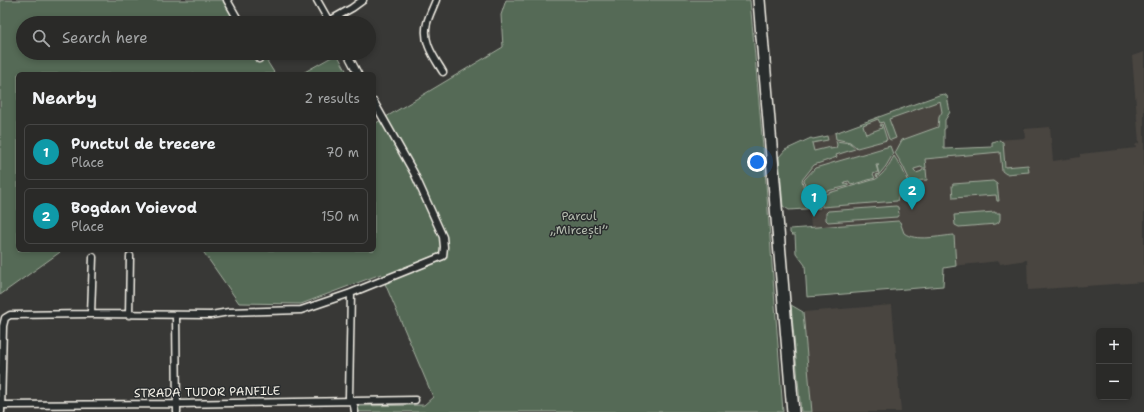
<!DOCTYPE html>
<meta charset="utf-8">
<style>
:root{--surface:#2a2a28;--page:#323230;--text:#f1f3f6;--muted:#a5a7a8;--line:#464645;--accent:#ff9aa2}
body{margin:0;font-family:"Shantell Sans",sans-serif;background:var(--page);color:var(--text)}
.controls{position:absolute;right:12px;bottom:12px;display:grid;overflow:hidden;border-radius:6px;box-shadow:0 2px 6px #0003}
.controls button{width:36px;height:36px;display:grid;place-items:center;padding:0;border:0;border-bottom:1px solid var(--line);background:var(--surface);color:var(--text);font:20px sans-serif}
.you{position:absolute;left:757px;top:162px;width:14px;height:14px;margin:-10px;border:3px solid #fff;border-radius:50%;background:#1a73e8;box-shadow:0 0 0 6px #1a73e833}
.badge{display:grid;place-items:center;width:26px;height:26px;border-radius:50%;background:var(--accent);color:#fff;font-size:13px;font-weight:700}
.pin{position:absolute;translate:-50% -33px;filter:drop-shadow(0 1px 2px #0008)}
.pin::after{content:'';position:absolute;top:21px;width:14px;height:12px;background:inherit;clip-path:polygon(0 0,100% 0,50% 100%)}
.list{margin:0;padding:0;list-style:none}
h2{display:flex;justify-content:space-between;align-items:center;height:52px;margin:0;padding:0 16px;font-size:17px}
h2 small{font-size:13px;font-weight:400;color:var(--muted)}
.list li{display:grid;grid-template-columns:26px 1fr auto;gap:12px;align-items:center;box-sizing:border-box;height:56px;margin:0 8px 8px;padding:0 8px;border:1px solid var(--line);border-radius:6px}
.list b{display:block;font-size:15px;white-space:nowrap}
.list p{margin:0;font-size:13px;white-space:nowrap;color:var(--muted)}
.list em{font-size:13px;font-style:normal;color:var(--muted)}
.icon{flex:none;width:22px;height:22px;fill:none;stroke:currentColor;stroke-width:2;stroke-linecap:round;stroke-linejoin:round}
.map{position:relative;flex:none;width:1144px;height:412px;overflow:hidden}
.search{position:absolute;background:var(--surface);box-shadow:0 2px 6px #0003;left:16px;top:16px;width:360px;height:44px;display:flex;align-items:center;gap:10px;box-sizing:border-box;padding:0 14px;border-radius:22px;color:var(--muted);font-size:15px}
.panel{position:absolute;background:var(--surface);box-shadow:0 2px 6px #0003;left:16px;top:72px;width:360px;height:180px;border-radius:6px}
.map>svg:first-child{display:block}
.built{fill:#494540}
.green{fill:#556a56;stroke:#a4ae9f}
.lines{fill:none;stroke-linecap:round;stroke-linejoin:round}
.minor-casing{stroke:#f4f1e8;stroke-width:9}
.trunk-casing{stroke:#f4f1e8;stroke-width:14}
.minor{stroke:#2a2d2e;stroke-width:6}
.trunk{stroke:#2a2d2e;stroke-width:11}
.labels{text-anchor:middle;stroke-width:3;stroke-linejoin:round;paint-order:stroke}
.park-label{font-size:12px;fill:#b4bbae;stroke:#2a2d2e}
.street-label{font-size:12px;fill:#f4f1e8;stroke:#2a2d2e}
</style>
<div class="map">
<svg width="1144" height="412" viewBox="0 0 1144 412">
<rect width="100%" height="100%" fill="#383836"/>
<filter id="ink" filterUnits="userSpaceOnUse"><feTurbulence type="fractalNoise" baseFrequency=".025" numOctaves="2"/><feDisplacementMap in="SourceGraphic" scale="8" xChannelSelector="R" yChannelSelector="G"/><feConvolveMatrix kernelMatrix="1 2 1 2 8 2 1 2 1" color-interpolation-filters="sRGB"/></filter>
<g filter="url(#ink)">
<path class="built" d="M 1144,52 L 1144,282 L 1028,290 L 1027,260 L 1000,264 L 999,261 L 944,267 L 943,286 L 807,297 L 811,227 L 809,205 L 799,202 L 803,151 L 812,139 L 828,135 L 939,95 L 944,94 L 947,96 L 950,112 L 945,120 L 945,129 L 944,129 L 944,150 L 992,147 L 992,142 L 996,140 L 1025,138 L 1024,129 L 1050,127 L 1053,161 L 1080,157 L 1080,154 L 1136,148 L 1135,145 L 1139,143 L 1132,56 Z
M 892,305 L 901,412 L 812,412 L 803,312 Z"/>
<path class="green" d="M 0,0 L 228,0 L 243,23 L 23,23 L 23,53 L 262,53 L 275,74 L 18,74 L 18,250 L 63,250 L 0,295 Z
M 506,0 L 750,0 L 765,170 L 783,412 L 356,412 L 356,406 L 424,405 L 433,397 L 381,274 L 301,304 L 239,303 L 202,250 L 374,250 L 374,120 L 376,123 L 503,47 L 501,15 Z
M 337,54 L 348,74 L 301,74 Z
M 944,94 L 947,96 L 950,112 L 945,120 L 945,129 L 944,129 L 944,149 L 992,147 L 992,142 L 1000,140 L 1000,141 L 1003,142 L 1005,167 L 1028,165 L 1029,172 L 1006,174 L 1002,171 L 1000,152 L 925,159 L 926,168 L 922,168 L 921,167 L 914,169 L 914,171 L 916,173 L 922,171 L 922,170 L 926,169 L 927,180 L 910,181 L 903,166 L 895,153 L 902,140 L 938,127 L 939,117 L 942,112 L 940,101 L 889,119 L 896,138 L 891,140 L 889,139 L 883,122 L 880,123 L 878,119 L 863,125 L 866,134 L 882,128 L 880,125 L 882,124 L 887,140 L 857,148 L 850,142 L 836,139 L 835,133 L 939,95 Z
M 827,136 L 828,140 L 812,143 L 814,151 L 830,147 L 830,149 L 836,148 L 837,145 L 836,141 L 850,143 L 855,149 L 836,155 L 837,157 L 814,165 L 802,180 L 805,194 L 807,195 L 818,195 L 819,196 L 820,208 L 789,210 L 783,206 L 779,157 L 785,150 L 811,138 L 813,139 Z
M 890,146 L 893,154 L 886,166 L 877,177 L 876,175 L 879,174 L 877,166 L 879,165 L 876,165 L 878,172 L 873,174 L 875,178 L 851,185 L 849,181 L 844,182 L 845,184 L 848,183 L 848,186 L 819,193 L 806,193 L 804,180 L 815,168 Z
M 894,156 L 902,168 L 908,182 L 900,190 L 897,201 L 822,207 L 821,196 L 822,195 L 876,179 C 885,173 889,165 894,156 Z
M 993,181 L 997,184 L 999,201 L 997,201 L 996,195 L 953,198 L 952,186 L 953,184 Z
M 896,206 L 898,207 L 899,214 L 897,217 L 828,222 L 826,220 L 826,213 L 828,211 Z
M 995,212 L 995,213 L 1000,213 L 1000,219 L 999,222 L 996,224 L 959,227 L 955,225 L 954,215 Z
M 898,221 L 900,222 L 904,233 C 915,242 940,236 954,235 L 956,266 L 944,268 L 943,286 L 807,297 L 805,265 L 796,253 L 795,235 L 792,235 L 790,233 L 790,229 Z
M 791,305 L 803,312 L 812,412 L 801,412 Z"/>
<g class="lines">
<defs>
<path id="minor" d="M 227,0 L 240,23
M 317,0 L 330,23
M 436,0 C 433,8 429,15 427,23 C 422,42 434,57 443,72
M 329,21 L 352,8 L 363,0
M 256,53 L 259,59
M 347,53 L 358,74
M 351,293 L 349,397 L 354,406 L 355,412
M 91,314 L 93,257
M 129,315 L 130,256
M 176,315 L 177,412
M 0,405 L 177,404 L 415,400
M 1,412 L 3,326 L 5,318 L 10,315 L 91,314 L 211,315 L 229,312 L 301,310 L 351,293 L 443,256 L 444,247 L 443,237 L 414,173 L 374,102"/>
<path id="trunk" d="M 759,0 L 793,412"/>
</defs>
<use href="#minor" class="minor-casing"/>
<use href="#trunk" class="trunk-casing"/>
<use href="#minor" class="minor"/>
<use href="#trunk" class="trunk"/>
</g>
</g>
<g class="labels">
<g class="park-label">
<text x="579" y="220">Parcul<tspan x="579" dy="14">„Mircești”</tspan></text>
</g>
<g class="street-label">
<text transform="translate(207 392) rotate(-1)" y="4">STRADA TUDOR PANFILE</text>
</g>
</g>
</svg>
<div class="controls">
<button>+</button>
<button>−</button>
</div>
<div class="you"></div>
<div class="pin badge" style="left:814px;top:217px;background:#0f9aa8">1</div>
<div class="pin badge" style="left:912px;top:210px;background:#0f9aa8">2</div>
<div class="search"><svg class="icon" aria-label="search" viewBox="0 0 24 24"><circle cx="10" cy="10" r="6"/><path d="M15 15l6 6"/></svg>Search here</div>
<section class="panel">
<h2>Nearby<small>2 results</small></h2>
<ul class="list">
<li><span class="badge" style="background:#0f9aa8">1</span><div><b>Punctul de trecere</b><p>Place</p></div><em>70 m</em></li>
<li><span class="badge" style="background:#0f9aa8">2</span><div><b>Bogdan Voievod</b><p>Place</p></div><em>150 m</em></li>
</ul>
</section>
</div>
